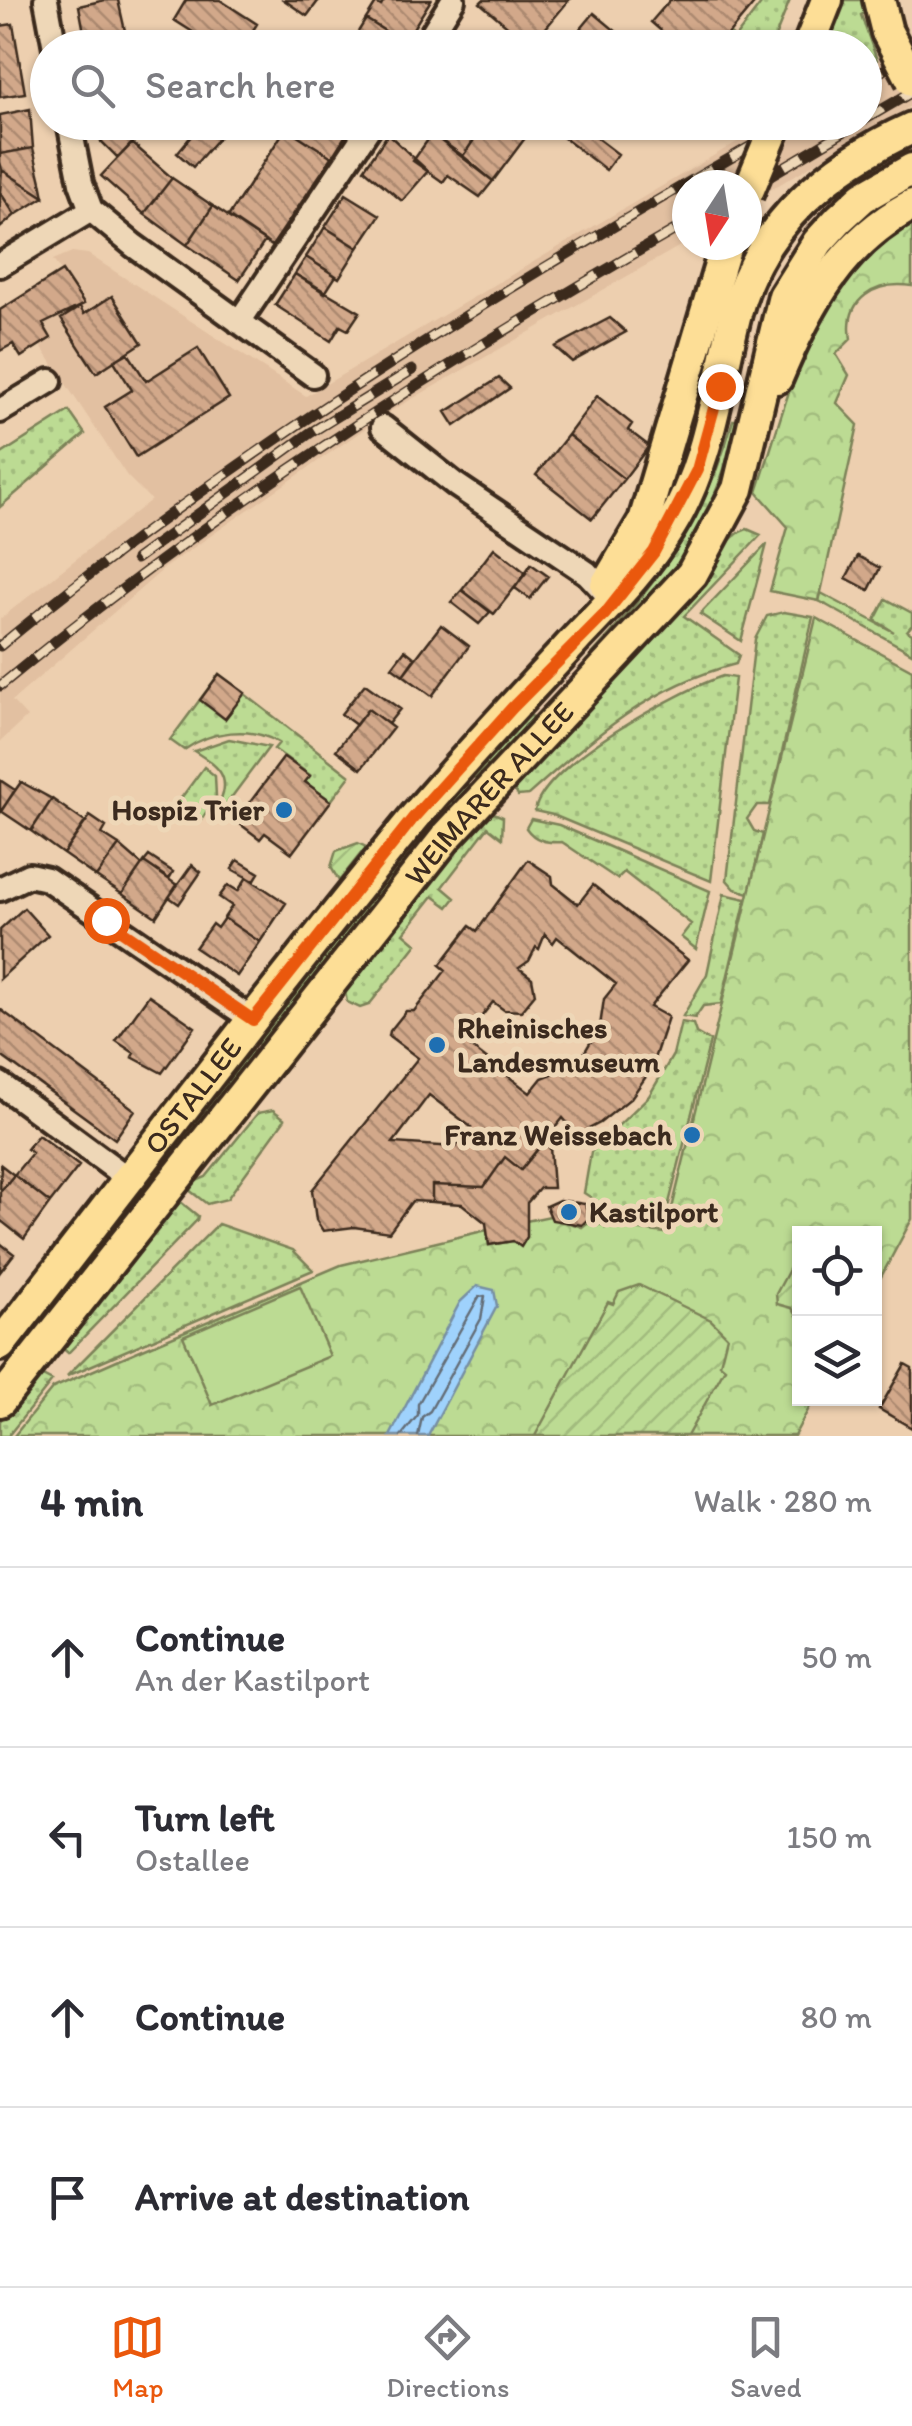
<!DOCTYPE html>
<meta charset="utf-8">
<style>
:root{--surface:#fff;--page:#f7f7f7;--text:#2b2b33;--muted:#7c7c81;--line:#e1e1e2;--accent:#ea580c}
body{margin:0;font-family:Itim,sans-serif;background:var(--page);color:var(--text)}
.controls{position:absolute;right:30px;bottom:30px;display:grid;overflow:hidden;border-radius:0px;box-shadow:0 2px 8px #0004}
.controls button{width:90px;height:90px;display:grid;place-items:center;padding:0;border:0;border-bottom:2px solid var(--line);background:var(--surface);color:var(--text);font:50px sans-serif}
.compass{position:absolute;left:672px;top:170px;width:90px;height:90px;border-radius:50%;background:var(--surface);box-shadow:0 2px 8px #0004;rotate:192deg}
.stop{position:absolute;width:30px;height:30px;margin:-22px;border:8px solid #ea580c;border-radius:50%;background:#fff}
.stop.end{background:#ea580c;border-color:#fff;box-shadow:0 2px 10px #0008}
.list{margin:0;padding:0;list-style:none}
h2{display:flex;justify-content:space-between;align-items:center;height:130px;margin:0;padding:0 40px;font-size:42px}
h2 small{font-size:32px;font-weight:400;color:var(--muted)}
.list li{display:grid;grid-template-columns:65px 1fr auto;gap:30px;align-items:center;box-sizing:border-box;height:180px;padding:0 40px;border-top:2px solid var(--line)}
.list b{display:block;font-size:38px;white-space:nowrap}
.list p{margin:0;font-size:32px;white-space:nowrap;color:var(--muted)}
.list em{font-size:32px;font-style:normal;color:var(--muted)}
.icon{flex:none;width:55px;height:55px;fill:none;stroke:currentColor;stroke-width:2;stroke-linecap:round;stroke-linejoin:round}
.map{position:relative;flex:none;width:912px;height:1436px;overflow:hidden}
.search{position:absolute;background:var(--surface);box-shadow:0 2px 8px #0004;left:30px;right:30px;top:30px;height:110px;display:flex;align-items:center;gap:25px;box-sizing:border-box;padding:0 35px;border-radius:55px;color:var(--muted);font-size:38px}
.sheet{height:850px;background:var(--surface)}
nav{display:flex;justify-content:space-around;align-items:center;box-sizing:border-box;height:140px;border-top:2px solid var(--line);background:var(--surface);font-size:28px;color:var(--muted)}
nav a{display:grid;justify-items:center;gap:5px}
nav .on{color:var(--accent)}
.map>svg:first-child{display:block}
.built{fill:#e2c0a1}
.grass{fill:url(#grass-dots);stroke:#7c8258;stroke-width:2.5}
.forest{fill:url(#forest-crowns);stroke:#7c8258;stroke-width:2.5}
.garden{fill:url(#garden-furrows);stroke:#7c8258;stroke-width:2.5}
.pitch{fill:#bcdb93;stroke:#7c8258;stroke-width:2.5}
.water{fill:#9fd2fc;stroke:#778fa3;stroke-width:2.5}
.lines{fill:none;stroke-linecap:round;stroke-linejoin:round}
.shore{stroke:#636d77;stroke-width:2.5}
.building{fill:url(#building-back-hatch);stroke:#3b2a1e;stroke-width:2.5;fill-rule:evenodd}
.minor-casing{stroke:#3b2a1e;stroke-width:30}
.major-casing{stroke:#3b2a1e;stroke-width:38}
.minor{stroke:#eed7b7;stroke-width:22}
.major{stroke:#fdde96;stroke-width:30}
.rail-casing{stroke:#3b2a1e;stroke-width:11}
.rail{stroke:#eed7b7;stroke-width:8;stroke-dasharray:22;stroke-linecap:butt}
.major-bridge-casing{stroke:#3b2a1e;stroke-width:38;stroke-linecap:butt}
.major-bridge{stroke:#fdde96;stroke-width:30}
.route{stroke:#ea580c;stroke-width:12}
.poi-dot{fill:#1f6fb2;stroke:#eed7b7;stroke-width:4}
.labels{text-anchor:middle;stroke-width:10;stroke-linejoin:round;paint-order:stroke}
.street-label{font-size:30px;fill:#3b2a1e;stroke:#eed7b7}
.poi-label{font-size:30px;font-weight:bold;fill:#3b2a1e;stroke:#eed7b7;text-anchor:end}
</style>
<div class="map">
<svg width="912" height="1436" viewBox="0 0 912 1436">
<defs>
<pattern id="grass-dots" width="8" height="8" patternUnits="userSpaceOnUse" patternTransform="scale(2.5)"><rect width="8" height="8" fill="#bcdb93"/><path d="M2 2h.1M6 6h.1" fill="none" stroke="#a2bc7e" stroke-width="1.8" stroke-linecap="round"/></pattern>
<pattern id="forest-crowns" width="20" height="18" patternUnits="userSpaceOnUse" patternTransform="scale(2.5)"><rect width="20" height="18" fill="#bcdb93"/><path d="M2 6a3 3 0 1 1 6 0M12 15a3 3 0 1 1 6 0" fill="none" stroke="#a2bc7e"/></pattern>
<pattern id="garden-furrows" width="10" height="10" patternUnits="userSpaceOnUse" patternTransform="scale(2.5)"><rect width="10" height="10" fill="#bcdb93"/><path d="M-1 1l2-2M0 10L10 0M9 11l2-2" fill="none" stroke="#a2bc7e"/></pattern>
<pattern id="building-back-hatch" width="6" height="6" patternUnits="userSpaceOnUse" patternTransform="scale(2.5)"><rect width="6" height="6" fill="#d2a88a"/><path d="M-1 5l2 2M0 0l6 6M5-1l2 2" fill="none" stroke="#ac8970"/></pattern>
</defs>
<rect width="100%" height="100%" fill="#edcfaf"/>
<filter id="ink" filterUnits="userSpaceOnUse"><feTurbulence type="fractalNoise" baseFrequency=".01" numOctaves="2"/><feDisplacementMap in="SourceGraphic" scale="20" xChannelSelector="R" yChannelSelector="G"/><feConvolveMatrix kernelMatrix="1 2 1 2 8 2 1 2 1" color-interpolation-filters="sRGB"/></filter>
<g filter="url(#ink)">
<path class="built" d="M 912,39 L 912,105 L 747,204 L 747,185 L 687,185 L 687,242 L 389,412 L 167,566 L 12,701 L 27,717 L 0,742 L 0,619 L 151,500 L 127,476 L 40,345 L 51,338 L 43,324 L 84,304 L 53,260 L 72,252 L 88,254 L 306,396 L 769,123 L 864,122 L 865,67 Z"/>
<path class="grass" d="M 764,0 L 790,0 L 771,47 L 734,47 L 724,39 L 729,33 L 735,38 Z
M 841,0 L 861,0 L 866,12 L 861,15 L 877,60 L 865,67 L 864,48 L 829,47 L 825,42 Z
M 69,411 L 85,434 L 0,507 L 0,455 Z
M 733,420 L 739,420 C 707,540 671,580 588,667 L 586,661 C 656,584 705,523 733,420 Z
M 747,529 L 761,535 L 684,616 L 739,655 L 736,664 C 651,685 592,738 528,795 L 518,796 L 513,787 C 566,720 635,667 689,599 C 704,579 723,536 747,529 Z
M 767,544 L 741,641 L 700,614 Z
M 821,593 L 894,632 L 875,620 L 886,599 L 912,613 L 912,625 L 907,631 L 912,634 L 912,653 L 819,601 Z
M 784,612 L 813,617 L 770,805 L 757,805 L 747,819 L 754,831 L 763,834 L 749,893 L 735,889 L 727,880 L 755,639 L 767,616 Z
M 219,674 L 350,776 L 331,801 L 305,782 L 310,775 L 274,749 L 279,743 C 251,725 210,731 184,750 L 170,740 Z
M 723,676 L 735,678 L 711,881 L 553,815 L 535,811 C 542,765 680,690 723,676 Z
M 530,716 L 538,718 L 475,778 L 473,773 Z
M 229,739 L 269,747 L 225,806 L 220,802 C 232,775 216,765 194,751 Z
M 204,767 L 215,776 L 216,797 L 200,822 L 176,805 Z
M 461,781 L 471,787 L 263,1048 L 254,1041 Z
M 487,810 L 503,817 L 502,838 L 488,827 L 442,887 L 455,898 L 448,907 L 433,896 L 404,933 L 417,944 L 369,1005 L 360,1008 L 347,1002 L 344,986 Z
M 531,819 L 559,825 L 710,891 L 696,949 L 681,937 L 691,924 L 624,872 L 617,879 L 562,842 C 547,843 535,841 526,828 Z
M 724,894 L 746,899 L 721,1004 L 703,1006 L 695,1018 L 683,1016 L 707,974 Z
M 681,1022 L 693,1024 L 696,1033 L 710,1041 L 663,1227 L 596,1217 L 598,1202 L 584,1193 L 591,1152 L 649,1096 L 673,1055 Z
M 248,1048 L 257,1055 L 166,1171 L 159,1170 L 157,1166 Z
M 273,1110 L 285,1119 L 227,1199 L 207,1204 L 184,1186 L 206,1177 L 258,1113 Z
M 146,1176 L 156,1184 L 30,1340 L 24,1337 Z
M 177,1199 L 198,1216 L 197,1220 L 68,1353 L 58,1344 Z
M 218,1224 L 293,1250 L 313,1270 L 67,1376 Z
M 37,1373 L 52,1381 L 8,1436 L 0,1436 L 0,1421 Z"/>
<path class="forest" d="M 912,223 L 912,286 C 876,281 844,298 851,339 L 836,354 L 849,375 L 837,403 L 858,425 L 819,601 L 770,591 L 788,527 L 757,492 C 792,387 809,285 912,223 Z
M 816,618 L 912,670 L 912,1219 L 875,1288 L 874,1234 L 800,1234 L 800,1398 L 814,1399 L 794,1436 L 14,1436 L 53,1388 L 117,1360 L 341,1265 L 487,1230 L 489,1245 L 513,1241 L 521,1246 L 527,1237 L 526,1221 L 550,1216 L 582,1227 L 587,1223 L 666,1233 Z"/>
<path class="garden" d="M 358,843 L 366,847 L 339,881 L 331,867 L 336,851 Z
M 799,1251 L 800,1317 L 798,1317 L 792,1308 L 777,1304 L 776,1294 Z
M 639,1285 L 711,1320 L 727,1336 L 720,1364 L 725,1368 L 687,1436 L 535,1436 L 608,1302 L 613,1304 L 619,1292 Z"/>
<path class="pitch" d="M 300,1286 L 330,1356 L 212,1405 L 183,1336 Z"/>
<path class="water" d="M 477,1286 L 494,1290 L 497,1306 L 428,1436 L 390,1436 L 460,1302 Z"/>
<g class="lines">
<path class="shore" d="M 401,1436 L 418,1415 L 418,1404 L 479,1297 L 485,1296 L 481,1319 L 430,1411 L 422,1417 L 418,1436"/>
</g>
<path class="building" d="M 105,0 L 118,0 L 128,44 L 124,48 L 87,48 L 79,6 Z
M 186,0 L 220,0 L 257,24 L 242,48 L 218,48 L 174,20 Z
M 284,0 L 319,0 L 307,16 Z
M 385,0 L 431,0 L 404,43 L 366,19 L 376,3 L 381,6 Z
M 483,0 L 569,0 L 531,46 L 480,3 Z
M 670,0 L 757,0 L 717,48 L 681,48 L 651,22 Z
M 594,13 L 636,48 L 565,48 Z
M 366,19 L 404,43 L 401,48 L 348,48 Z
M 13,24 L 25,93 L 0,97 L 0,26 Z
M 454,31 L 476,48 L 442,48 Z
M 139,34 L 151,48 L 124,48 L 128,44 Z
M 30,109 L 33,148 L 0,154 L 0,115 Z
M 98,122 L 120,122 L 101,141 Z
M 120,122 L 153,122 L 118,158 L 101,141 Z
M 203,122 L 232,122 L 193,167 L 177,153 Z
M 290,122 L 354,122 L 332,157 L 286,128 Z
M 418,122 L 440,122 L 432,134 Z
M 440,122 L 457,127 L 460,122 L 486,122 L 463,156 L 432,134 Z
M 486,122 L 537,122 L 493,181 L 463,156 Z
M 543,122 L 576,122 L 618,154 L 606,170 Z
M 622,122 L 655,122 L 641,138 Z
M 286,128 L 332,157 L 272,246 L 228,217 Z
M 388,134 L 428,171 L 402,201 L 364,169 Z
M 432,134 L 493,181 L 480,197 L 448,175 L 443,182 L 413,161 Z
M 132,143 L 172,178 L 144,214 L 101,176 Z
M 33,148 L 41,182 L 44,197 L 2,170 L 0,162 L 0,154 Z
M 2,170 L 44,197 L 15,215 L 0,192 Z
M 172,178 L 213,206 L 187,245 L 144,214 Z
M 0,192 L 15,215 L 0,228 Z
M 346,194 L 380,215 L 358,248 L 325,227 Z
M 213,206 L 265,241 L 239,280 L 187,245 Z
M 325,227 L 358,248 L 339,278 L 306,257 Z
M 306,257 L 336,276 L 325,293 L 295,274 Z
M 62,271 L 84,304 L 43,324 L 51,338 L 21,357 L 13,344 L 0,351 L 0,310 Z
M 295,274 L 360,312 L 348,330 L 340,326 L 331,341 L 275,305 Z
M 112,296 L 142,343 L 96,373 L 61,319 L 80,307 L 84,314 Z
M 610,318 L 626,332 L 572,362 L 555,347 Z
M 198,348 L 229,398 L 136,457 L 105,407 L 132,390 L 114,361 L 128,353 L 146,381 Z
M 499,378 L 510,388 L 455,426 L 446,412 Z
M 597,396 L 632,424 L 628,430 L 649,446 L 624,479 L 568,435 Z
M 568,435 L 624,479 L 592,519 L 536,475 Z
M 494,548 L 526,573 L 494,614 L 462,590 Z
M 858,556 L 880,568 L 869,590 L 846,578 Z
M 531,564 L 548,576 L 530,599 L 515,588 Z
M 462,590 L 490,612 L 479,624 L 451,602 Z
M 441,625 L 469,646 L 432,696 L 403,675 Z
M 405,650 L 415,658 L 403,675 L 392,667 Z
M 219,674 L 245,693 L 225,719 L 200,700 Z
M 365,684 L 400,709 L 388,724 L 368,709 L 356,725 L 341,714 Z
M 368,709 L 393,728 L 361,769 L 336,750 Z
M 284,757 L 310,776 L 305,782 L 331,801 L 292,853 L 265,833 L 260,839 L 236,821 Z
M 0,780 L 15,790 L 0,813 Z
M 21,782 L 52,799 L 31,831 L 1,811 Z
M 52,799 L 85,822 L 63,854 L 31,831 Z
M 90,816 L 106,827 L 102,834 L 119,845 L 96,877 L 63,854 Z
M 119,845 L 142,865 L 122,894 L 96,877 Z
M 149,856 L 173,872 L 169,879 L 144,862 Z
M 238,860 L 259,873 L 254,881 L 232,869 Z
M 528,860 L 552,876 L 553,884 L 578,904 L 593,885 L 688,960 L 650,1007 L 668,1017 L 650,1071 L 631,1098 L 600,1123 L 577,1135 L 563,1118 L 521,1170 L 505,1157 L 484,1187 L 432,1185 L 432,1202 L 412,1201 L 389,1232 L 354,1227 L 323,1231 L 316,1220 L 312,1190 L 418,1058 L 389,1036 L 390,1031 L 406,1011 L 414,1011 L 446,970 L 440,965 L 470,926 L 477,931 ZM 545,934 L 553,943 L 557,937 L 616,984 L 604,999 L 600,1026 L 583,1055 L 565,1069 L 542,1078 L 530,1093 L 471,1047 L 476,1041 L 466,1036 L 493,1002 L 504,1010 L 521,1011 L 535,994 L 532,978 L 519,968 L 529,961 L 536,947 L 539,949 ZM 429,1095 L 471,1127 L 456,1147 L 393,1143 Z
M 144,862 L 177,885 L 156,917 L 122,894 Z
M 192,865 L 201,872 L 179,904 L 169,897 Z
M 247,877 L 286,903 L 260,942 L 224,918 L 232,906 L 219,897 L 228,885 L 238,891 Z
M 24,908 L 48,935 L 0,979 L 0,930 Z
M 224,918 L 260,942 L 237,976 L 195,948 L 212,924 L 217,928 Z
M 149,995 L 195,1027 L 162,1073 L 132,1057 L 134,1053 L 116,1041 Z
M 0,1009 L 135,1110 L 115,1139 L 0,1055 Z
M 38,1135 L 79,1166 L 50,1203 L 14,1175 L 32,1153 L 27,1149 Z
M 544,1141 L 550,1147 L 553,1188 L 540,1188 L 527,1203 L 527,1237 L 521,1247 L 513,1241 L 489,1245 L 486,1223 L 462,1204 L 432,1202 L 432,1185 L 484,1187 L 505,1157 L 521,1170 Z
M 1,1165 L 14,1175 L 2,1190 L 0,1188 Z
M 14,1175 L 50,1203 L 24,1239 L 0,1220 L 0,1192 Z
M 559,1200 L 585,1204 L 589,1218 L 582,1225 L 552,1220 L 546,1206 Z
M 0,1243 L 14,1254 L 0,1272 Z
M 905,1364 L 912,1368 L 912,1428 L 879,1409 Z"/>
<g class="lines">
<defs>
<path id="minor" d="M 46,0 L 55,48
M 423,48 L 453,0
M 69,122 L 81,183 L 91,210 L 133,245 L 313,375
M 0,265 L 91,210
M 239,322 L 373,122
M 0,411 L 50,381
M 383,427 L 456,485 L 587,573 L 603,590
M 0,889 L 29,875 L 47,879 L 253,1020
M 0,1084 L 130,1180"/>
<g id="major">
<path d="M 879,0 L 887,32"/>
<path d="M 808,48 L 827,0"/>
<path d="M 777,378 C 807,306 840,243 912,205"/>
<path d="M 606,585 L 644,521 L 726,245"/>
<path id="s1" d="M 0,1345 C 137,1169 272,991 413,819 C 465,757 521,699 575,640 C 610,603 643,571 670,527 C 710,462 717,386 736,313 C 759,224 832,164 912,128"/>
<path id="s2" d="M 0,1401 L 447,836 L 692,574 L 738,489 L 784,296 L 818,242 L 839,219 L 863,197 L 912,169"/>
</g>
</defs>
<use href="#minor" class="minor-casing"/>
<use href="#major" class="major-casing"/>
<use href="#minor" class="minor"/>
<use href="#major" class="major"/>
<defs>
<path id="rail" d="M 864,81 L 912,54
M 864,120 L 912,92
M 724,185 L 759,165
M 747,189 L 860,122
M 136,559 L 310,433 L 412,370
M 0,646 C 245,443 517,280 793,122
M 0,686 C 214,509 446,361 687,223"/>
</defs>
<use href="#rail" class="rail-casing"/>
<use href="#rail" class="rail"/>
<defs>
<path id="major-bridge" d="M 887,32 L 912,80
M 747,194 L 777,122"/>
</defs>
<use href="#major-bridge" class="major-bridge-casing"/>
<use href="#major-bridge" class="major-bridge"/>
</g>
</g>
<g class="lines" filter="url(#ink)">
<path class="route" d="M 106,920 L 253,1020 L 414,817 L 512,708 L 605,614 L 654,552 L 697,470 L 720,386"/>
</g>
<g class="poi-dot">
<circle cx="284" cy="810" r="10"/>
<circle cx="437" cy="1045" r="10"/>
<circle cx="692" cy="1135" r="10"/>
<circle cx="569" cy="1212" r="10"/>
</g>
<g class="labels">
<g class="street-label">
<text dy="10" stroke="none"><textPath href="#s2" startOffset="780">WEIMARER ALLEE</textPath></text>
<text dy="10" stroke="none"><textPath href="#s1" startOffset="315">OSTALLEE</textPath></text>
</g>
<g class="poi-label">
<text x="264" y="820">Hospiz Trier</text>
<text x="457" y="1038" text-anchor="start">Rheinisches<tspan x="457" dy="34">Landesmuseum</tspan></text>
<text x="672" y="1145">Franz Weissebach</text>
<text x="589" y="1222" text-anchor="start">Kastilport</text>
</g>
</g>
</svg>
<div class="controls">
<button><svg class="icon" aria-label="locate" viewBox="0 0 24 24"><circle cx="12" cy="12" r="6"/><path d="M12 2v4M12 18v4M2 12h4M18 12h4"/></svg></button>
<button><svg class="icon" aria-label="layers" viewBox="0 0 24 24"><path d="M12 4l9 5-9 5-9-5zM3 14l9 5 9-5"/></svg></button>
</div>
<svg class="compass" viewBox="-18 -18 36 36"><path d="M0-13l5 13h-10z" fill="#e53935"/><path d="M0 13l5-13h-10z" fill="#7c7c81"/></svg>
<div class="stop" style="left:106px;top:920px"></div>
<div class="stop end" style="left:720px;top:386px"></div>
<div class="search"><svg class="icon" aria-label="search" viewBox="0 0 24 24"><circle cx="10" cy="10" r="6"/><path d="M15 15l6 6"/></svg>Search here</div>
</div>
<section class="sheet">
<h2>4 min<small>Walk · 280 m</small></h2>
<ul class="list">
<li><svg class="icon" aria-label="ahead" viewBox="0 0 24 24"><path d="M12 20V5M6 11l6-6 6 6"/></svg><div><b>Continue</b><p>An der Kastilport</p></div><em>50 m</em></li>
<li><svg class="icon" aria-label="left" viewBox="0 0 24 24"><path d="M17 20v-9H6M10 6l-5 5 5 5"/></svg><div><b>Turn left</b><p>Ostallee</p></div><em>150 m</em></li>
<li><svg class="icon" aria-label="ahead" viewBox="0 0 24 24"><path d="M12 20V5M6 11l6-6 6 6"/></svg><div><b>Continue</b></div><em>80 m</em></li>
<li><svg class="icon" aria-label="arrive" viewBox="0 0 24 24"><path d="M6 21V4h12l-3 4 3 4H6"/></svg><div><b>Arrive at destination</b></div></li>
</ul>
</section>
<nav>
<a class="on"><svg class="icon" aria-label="map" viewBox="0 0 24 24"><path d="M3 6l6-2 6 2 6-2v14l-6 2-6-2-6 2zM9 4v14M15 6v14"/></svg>Map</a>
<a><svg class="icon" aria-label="directions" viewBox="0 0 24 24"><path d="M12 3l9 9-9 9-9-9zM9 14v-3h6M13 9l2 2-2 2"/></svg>Directions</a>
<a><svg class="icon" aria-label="saved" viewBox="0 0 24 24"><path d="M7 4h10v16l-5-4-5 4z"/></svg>Saved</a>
</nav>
